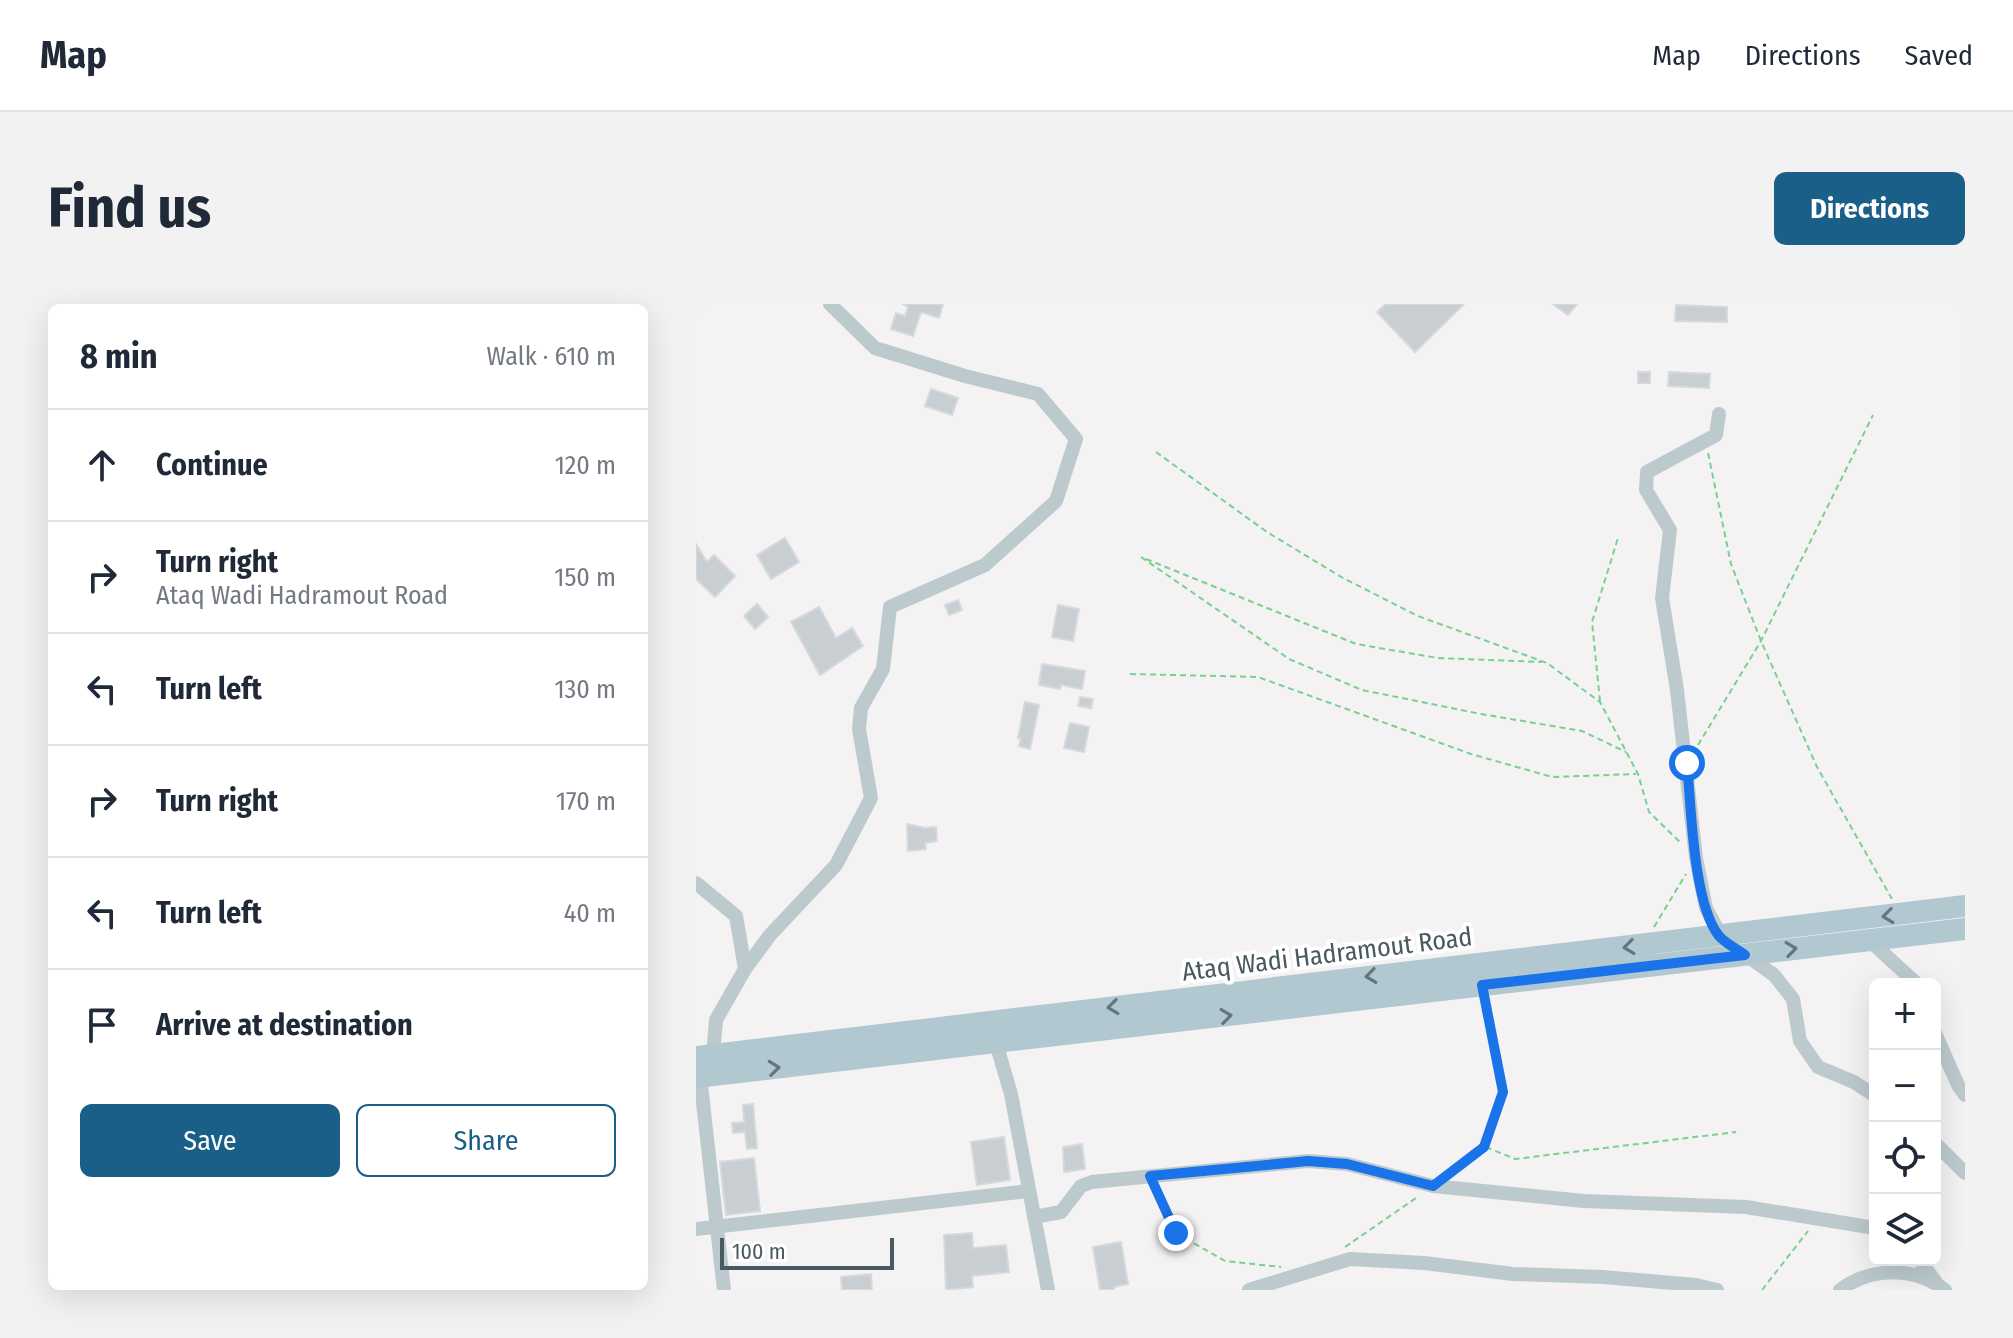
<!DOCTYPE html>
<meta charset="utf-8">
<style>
:root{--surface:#fff;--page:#f2f2f3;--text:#1f2937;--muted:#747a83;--line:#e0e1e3;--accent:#1a5f88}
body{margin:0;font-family:"Fira Sans Condensed",sans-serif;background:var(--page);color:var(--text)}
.controls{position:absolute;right:24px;bottom:24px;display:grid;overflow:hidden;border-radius:12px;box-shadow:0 8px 32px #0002}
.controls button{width:72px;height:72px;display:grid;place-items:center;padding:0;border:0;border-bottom:2px solid var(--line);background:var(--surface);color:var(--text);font:40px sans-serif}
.scale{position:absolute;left:24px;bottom:20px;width:174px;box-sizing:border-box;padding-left:8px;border:4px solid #485a60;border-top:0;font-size:22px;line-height:28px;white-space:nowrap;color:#485a60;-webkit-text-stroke:6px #fff;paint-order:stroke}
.stop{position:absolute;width:24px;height:24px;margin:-18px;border:6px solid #1a73e8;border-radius:50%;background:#fff}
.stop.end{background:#1a73e8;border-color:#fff;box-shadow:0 2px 8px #0008}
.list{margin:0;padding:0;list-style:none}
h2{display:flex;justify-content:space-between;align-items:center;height:104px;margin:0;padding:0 32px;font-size:34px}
h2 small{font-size:26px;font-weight:400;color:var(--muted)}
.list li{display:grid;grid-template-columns:52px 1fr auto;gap:24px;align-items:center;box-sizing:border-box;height:112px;padding:0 32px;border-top:2px solid var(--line)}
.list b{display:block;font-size:30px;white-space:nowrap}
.list p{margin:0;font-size:26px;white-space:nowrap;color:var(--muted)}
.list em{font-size:26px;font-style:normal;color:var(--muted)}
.actions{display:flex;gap:16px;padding:24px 32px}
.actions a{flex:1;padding:18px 0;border:2px solid var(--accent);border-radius:12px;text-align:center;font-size:28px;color:var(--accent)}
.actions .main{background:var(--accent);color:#fff}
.icon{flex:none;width:44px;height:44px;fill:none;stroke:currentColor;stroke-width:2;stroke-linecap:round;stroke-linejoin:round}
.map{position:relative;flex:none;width:1269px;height:986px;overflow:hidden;border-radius:12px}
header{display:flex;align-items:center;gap:48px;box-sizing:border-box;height:112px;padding:0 40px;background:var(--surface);border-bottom:2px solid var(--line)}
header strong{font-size:38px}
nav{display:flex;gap:44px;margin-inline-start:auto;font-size:28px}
.intro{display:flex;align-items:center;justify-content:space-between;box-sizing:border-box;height:192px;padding:0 48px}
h1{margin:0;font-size:56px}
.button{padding:20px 36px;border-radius:12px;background:var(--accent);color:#fff;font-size:28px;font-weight:700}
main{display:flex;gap:48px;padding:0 48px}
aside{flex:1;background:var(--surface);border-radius:12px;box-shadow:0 8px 32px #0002}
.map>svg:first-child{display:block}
.building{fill:#c8ced1;stroke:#d5d9dd;stroke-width:2}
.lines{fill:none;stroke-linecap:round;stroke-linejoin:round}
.path{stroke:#77d191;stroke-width:2;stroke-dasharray:6 4;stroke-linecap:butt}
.street{stroke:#bccace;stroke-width:14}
.primary{stroke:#b1c8d1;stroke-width:22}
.oneway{stroke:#62767c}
.route{stroke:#1a73e8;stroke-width:10}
.labels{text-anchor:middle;stroke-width:8;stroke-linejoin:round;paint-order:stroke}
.street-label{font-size:26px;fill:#485a60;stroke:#fff}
</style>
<header>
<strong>Map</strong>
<nav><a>Map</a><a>Directions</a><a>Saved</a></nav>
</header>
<div class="intro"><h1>Find us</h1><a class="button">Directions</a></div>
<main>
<aside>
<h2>8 min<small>Walk · 610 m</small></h2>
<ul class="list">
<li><svg class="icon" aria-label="ahead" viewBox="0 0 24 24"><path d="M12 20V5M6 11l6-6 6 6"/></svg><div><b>Continue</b></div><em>120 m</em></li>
<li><svg class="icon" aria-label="right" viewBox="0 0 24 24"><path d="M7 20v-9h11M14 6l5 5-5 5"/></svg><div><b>Turn right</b><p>Ataq Wadi Hadramout Road</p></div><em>150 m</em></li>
<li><svg class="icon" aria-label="left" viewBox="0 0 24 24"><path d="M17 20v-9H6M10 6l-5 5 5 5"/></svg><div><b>Turn left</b></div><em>130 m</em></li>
<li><svg class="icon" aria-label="right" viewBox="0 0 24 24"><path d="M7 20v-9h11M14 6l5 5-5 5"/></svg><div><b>Turn right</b></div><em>170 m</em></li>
<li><svg class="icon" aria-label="left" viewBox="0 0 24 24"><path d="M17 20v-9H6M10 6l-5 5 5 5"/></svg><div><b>Turn left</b></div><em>40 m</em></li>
<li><svg class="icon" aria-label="arrive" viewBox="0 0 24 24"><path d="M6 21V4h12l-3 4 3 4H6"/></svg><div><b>Arrive at destination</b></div></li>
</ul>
<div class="actions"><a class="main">Save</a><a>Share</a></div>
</aside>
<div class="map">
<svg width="1269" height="986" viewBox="0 0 1269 986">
<rect width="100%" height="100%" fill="#f4f2f2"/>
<path class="building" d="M 207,0 L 247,0 L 243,14 L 225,8 L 217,32 L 195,25 L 200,9 L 209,12 L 212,3 Z
M 690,0 L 768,0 L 719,48 L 681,8 Z
M 857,0 L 881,0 L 872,11 Z
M 980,1 L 1031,3 L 1031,18 L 979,17 Z
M 942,68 L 954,68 L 954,79 L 942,79 Z
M 973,68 L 1014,70 L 1013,84 L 972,82 Z
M 235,85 L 262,94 L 256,111 L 229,102 Z
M 89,234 L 103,258 L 75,275 L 61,251 Z
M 0,240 L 11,258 L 18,251 L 39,272 L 19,293 L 0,275 Z
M 262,296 L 266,306 L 253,311 L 249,301 Z
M 61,300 L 72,313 L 59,325 L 48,312 Z
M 362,301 L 383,305 L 377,337 L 356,333 Z
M 123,303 L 140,334 L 156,324 L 167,342 L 124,371 L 95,318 Z
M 346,360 L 389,367 L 386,385 L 365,381 L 364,385 L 343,381 Z
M 384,393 L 397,395 L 395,404 L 382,402 Z
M 329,398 L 343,401 L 334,445 L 323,442 L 325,434 L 322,434 Z
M 374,419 L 393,423 L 388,448 L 368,444 Z
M 211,520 L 229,524 L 240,523 L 241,537 L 229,539 L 230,545 L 212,547 Z
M 57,800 L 61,844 L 51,845 L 49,828 L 37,829 L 36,819 L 48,818 L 47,801 Z
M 308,833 L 314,876 L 281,881 L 275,838 Z
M 386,840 L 389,865 L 368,868 L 367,843 Z
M 58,854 L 64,907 L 30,911 L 24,858 Z
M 276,929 L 277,944 L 310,941 L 313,968 L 276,972 L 277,983 L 250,986 L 248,931 Z
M 425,938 L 432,980 L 418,983 L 418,986 L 404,986 L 397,943 Z
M 175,970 L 176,986 L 146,986 L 145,973 Z"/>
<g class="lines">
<path class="path" d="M 460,148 L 571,228 L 647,274 L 722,312 L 851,359 L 904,398 L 942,470 L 953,508 L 986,540
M 1012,149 L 1035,260 L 1065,337 L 1121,463 L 1196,595
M 445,253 L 593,355 L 666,386 L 785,410 L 886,427 L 930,448
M 450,255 L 660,340 L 742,354 L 846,358
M 434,370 L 562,373 L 775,450 L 856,473 L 940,470
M 904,397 L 896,318 L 922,234
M 1002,441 L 1065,337 L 1177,111
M 958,623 L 990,570
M 790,843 L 819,855 L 1040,828
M 754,869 L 788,843 L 807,788 L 790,698
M 460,884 L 480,929 L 529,957 L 585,963
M 649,943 L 723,892
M 1066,986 L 1112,927"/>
<path class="street" d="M 1023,110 L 1020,131 L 951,168 L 950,186 L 974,226 L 966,294 L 981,386 L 1000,554 L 1010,604 L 1026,634
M 0,579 L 40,612 L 49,665
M 1173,636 L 1221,680
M 1050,651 L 1078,671 L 1097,695 L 1104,737 L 1122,763 L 1158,778 L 1179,792
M 1239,729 L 1262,781 L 1269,791
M 300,739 L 315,790 L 352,986
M 17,751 L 20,716 L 49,665 L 74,631 L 140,561 L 175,494 L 163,425 L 165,404 L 187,365 L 194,303 L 289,261 L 360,197 L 380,135 L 342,90 L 269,72 L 179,44 L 134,0
M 4,772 L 28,986
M 1239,839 L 1269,869
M 338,913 L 365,908 L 385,882 L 396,878 L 612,857 L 651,860 L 737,882 L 888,897 L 1050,903 L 1179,924
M 0,925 L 333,887
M 1223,956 L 1240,978
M 553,986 L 654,955 L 728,959 L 817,970 L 907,973 L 1000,981 L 1021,986
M 1144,986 C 1175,963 1218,962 1249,986"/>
<path class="primary" d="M 0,753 L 1269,602
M 0,773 L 1269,625"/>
</g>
<defs><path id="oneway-chevron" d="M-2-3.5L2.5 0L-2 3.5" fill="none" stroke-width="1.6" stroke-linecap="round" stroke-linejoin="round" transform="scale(2)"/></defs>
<g class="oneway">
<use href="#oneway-chevron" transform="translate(1192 612) rotate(173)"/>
<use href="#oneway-chevron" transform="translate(933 643) rotate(173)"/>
<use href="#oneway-chevron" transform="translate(1095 645) rotate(-7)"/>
<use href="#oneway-chevron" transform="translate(675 672) rotate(173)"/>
<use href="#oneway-chevron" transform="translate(417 703) rotate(173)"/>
<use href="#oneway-chevron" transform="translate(530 712) rotate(-7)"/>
<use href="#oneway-chevron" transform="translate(78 764) rotate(-6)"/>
</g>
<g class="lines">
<path class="route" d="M 480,929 L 454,872 L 612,857 L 651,860 L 737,882 L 788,843 L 807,788 L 786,681 L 1049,651 C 1041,645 1029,639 1023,632 C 997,600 995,500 991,459"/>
</g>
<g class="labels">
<g class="street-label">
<text transform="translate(631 650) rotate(-7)" y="9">Ataq Wadi Hadramout Road</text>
</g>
</g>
</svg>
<div class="controls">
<button>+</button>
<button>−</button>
<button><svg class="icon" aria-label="locate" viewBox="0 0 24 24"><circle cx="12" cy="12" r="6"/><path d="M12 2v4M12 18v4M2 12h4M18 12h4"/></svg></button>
<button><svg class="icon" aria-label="layers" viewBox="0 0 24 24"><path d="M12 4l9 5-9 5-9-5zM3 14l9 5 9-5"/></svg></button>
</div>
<div class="scale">100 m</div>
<div class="stop" style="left:991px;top:459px"></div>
<div class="stop end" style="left:480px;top:929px"></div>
</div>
</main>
